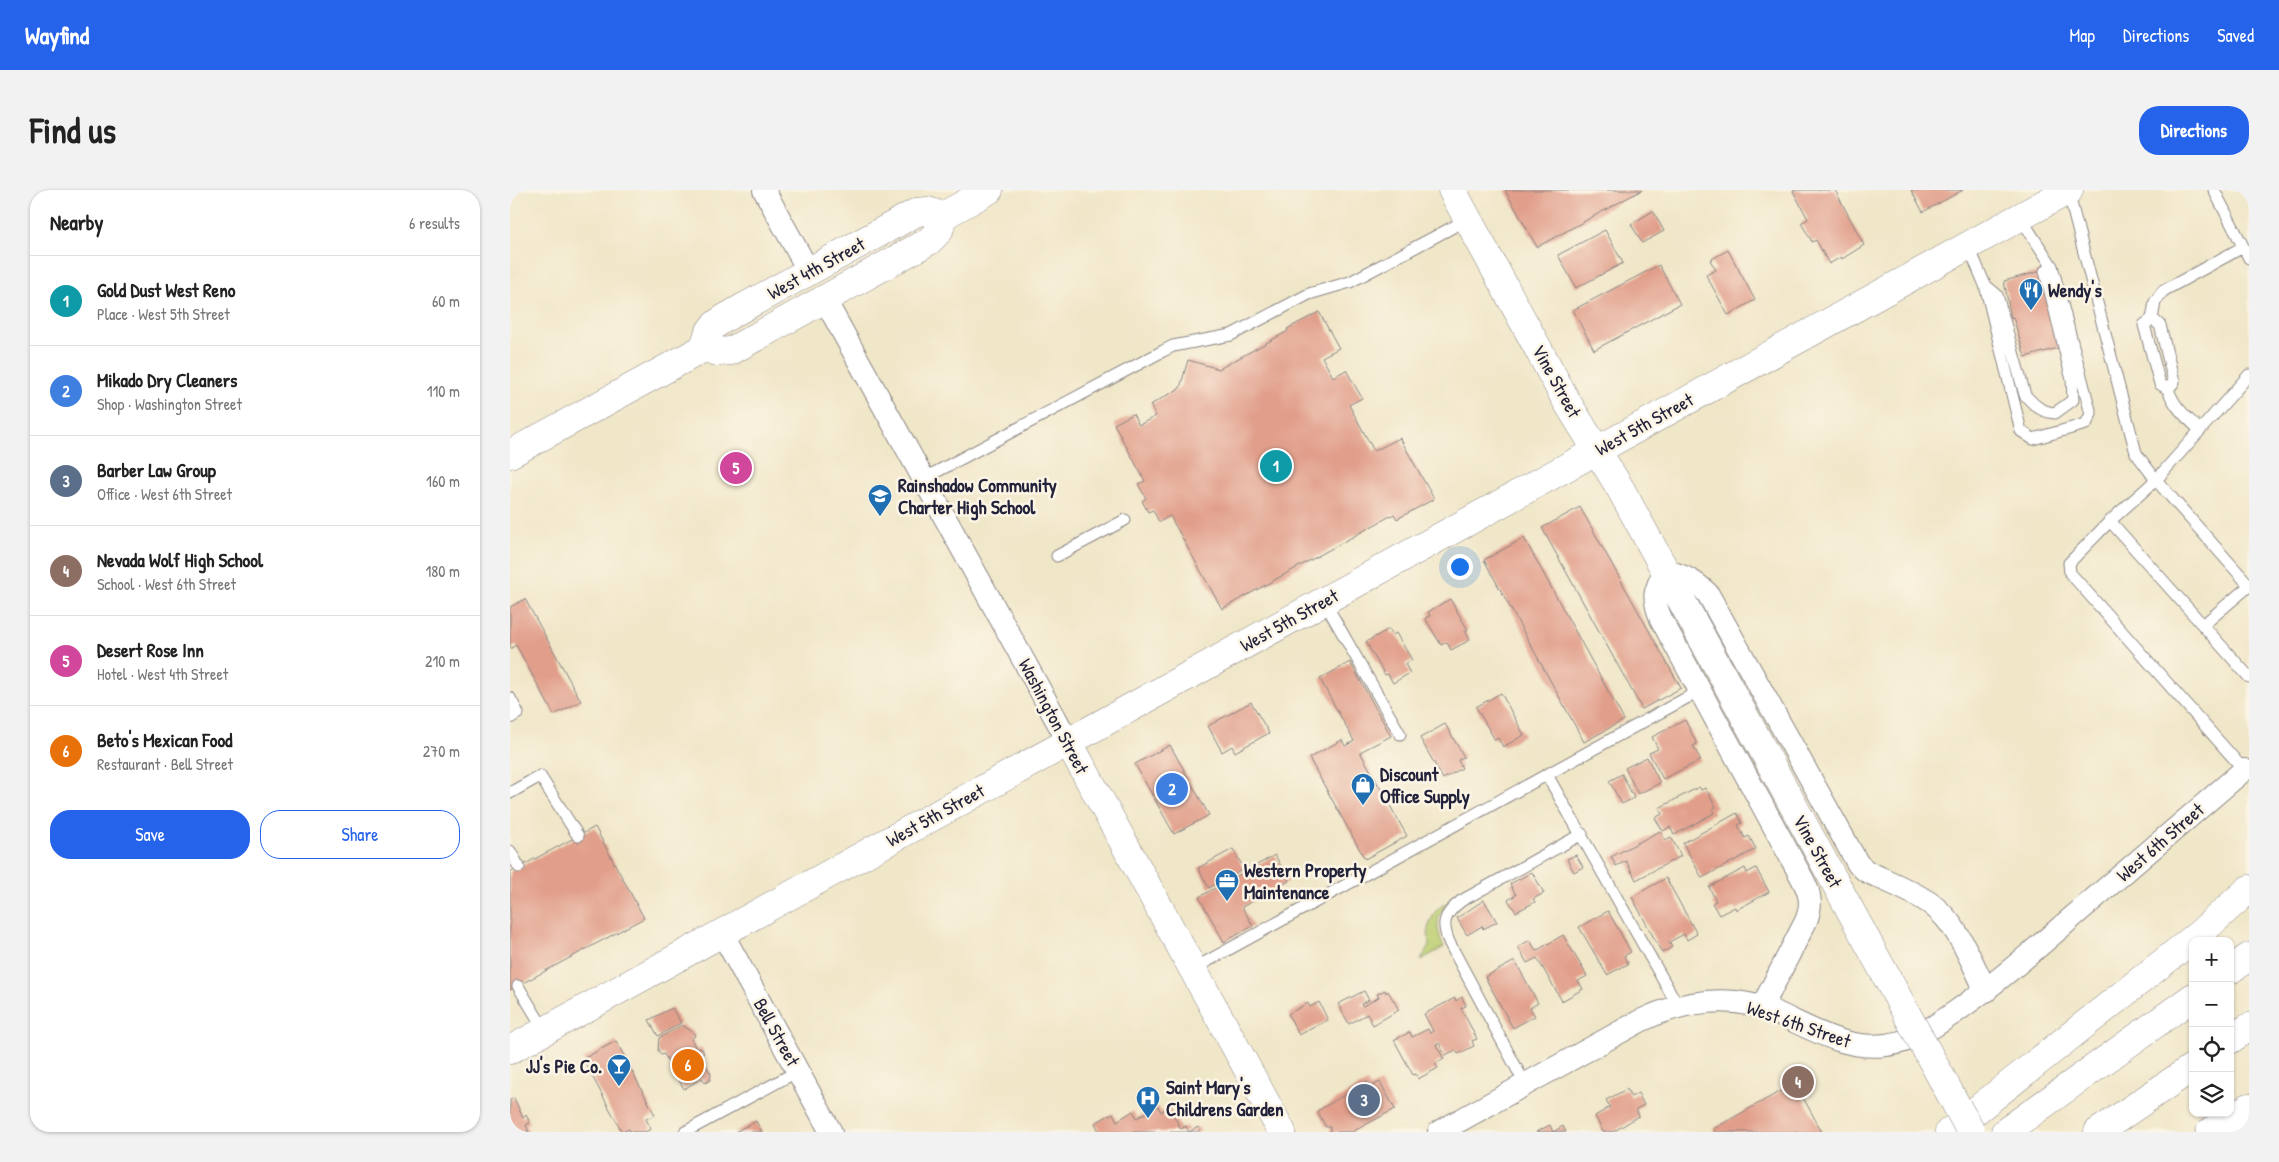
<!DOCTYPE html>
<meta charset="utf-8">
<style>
:root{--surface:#fff;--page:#f2f2f2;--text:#222;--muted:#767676;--line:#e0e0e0;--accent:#2563eb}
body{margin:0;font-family:"Patrick Hand",sans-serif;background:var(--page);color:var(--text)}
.controls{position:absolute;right:15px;bottom:15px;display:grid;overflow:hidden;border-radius:10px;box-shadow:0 1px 4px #0004}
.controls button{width:45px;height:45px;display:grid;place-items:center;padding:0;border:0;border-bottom:1px solid var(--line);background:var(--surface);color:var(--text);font:25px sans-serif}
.you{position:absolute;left:949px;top:376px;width:18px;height:18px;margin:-12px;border:4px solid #fff;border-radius:50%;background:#1a73e8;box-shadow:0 0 0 8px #1a73e833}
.badge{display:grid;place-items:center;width:32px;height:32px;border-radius:50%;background:var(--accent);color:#fff;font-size:16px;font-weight:700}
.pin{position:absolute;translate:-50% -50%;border:2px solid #fff;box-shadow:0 1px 5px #0006}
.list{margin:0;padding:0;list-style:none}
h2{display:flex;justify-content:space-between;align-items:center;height:65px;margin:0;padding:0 20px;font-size:21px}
h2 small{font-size:16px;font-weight:400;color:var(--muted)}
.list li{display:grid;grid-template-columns:32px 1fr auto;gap:15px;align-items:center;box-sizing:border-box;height:90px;padding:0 20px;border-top:1px solid var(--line)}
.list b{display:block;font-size:19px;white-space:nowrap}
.list p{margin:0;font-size:16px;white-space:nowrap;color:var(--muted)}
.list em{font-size:16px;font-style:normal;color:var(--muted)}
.actions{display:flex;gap:10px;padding:15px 20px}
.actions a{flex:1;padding:11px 0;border:1px solid var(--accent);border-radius:20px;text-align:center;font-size:18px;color:var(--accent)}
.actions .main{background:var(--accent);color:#fff}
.icon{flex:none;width:28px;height:28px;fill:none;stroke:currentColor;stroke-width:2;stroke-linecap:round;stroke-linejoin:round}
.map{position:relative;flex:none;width:1739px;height:942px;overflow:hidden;border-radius:20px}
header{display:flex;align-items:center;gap:30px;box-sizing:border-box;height:70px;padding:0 25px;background:var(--accent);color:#fff}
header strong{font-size:24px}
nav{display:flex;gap:28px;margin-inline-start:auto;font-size:18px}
.intro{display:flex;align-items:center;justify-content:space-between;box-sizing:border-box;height:120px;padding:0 30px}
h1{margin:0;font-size:35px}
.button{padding:12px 22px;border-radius:20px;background:var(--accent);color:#fff;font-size:18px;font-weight:700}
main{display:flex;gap:30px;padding:0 30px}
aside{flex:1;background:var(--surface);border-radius:20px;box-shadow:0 1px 4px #0004}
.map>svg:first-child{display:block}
.green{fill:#bbcd70;stroke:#6e7856}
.building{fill:#e19f8b}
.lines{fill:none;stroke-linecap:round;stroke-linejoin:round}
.service-casing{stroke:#898482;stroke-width:13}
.minor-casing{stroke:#898482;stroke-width:24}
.tertiary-casing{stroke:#898482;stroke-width:29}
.secondary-casing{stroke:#898482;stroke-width:29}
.motorway-casing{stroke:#898482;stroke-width:29}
.service{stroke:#fff;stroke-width:11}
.minor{stroke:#fff;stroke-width:22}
.tertiary{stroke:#fff;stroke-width:28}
.secondary{stroke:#fff;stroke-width:28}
.motorway{stroke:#fff;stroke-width:28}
.tertiary-bridge-casing{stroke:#898482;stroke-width:29;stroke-linecap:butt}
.tertiary-bridge{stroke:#fff;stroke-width:28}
.labels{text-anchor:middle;stroke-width:5;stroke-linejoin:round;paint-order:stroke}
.street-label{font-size:19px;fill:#22223b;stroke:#fcf5e5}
.poi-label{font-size:19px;font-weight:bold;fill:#22223b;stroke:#fcf5e5;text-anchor:start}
</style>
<header>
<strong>Wayfind</strong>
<nav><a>Map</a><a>Directions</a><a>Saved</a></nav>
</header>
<div class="intro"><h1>Find us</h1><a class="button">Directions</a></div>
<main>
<aside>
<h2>Nearby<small>6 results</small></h2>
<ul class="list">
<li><span class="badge" style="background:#0f9aa8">1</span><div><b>Gold Dust West Reno</b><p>Place · West 5th Street</p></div><em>60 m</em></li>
<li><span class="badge" style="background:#3f7fe0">2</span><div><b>Mikado Dry Cleaners</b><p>Shop · Washington Street</p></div><em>110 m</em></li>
<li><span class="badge" style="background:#5c6f8a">3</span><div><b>Barber Law Group</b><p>Office · West 6th Street</p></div><em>160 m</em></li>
<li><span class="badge" style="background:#8d6e63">4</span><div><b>Nevada Wolf High School</b><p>School · West 6th Street</p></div><em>180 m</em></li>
<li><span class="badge" style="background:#d1479c">5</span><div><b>Desert Rose Inn</b><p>Hotel · West 4th Street</p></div><em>210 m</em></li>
<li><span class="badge" style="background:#e8710a">6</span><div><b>Beto's Mexican Food</b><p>Restaurant · Bell Street</p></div><em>270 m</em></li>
</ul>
<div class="actions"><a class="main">Save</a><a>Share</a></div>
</aside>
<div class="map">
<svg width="1739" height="942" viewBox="0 0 1739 942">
<rect width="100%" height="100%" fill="#fcf5e5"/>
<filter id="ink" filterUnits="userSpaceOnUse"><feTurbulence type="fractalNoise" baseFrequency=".02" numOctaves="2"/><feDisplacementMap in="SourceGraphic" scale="10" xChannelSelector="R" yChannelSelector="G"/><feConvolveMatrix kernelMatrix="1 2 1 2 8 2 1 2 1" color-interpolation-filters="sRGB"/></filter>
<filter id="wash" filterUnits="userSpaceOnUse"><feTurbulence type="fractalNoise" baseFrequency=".0096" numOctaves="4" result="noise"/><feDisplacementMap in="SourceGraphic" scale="20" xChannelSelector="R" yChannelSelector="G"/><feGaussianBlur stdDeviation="1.12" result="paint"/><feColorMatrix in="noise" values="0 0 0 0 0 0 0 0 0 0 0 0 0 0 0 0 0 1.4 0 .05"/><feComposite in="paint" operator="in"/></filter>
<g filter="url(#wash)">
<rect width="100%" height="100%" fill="#f0e6c8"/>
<path class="green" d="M 940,711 C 925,727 925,736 934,757 L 911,770 L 919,756 L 918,738 L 922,728 L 927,719 Z"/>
<g id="blocks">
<path class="building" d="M 995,0 L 1132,0 L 1027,57 Z
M 1286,0 L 1325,0 L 1354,55 L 1332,69 L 1331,67 L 1319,74 L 1306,50 L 1302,52 L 1291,33 L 1298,29 L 1283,1 Z
M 1401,0 L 1453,0 L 1413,22 Z
M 1143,21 L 1154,41 L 1132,53 L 1121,34 Z
M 1095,40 L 1113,73 L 1066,98 L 1048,65 Z
M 1218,60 L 1245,110 L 1218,125 L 1196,85 L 1206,80 L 1200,70 Z
M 1149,75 L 1170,114 L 1084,160 L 1063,120 Z
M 1531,81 L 1552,157 L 1515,167 L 1503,127 L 1501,128 L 1494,91 Z
M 809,122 L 829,158 L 812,167 L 823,187 L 836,180 L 852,208 L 839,215 L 864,261 L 890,248 L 924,309 L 887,329 L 884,324 L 712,419 L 660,326 L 649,332 L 643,320 L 638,322 L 632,311 L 636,308 L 628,294 L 635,291 L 604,234 L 623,224 L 629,235 L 646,226 L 640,215 L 670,198 L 678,170 L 709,179 L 778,141 L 777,139 Z
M 1070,317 L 1171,498 L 1132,519 L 1032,338 Z
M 1014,348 L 1114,530 L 1074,552 L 974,370 Z
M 15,409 L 71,511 L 44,525 L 6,455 L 0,459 L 0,417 Z
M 940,409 L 958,440 L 955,441 L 960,450 L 941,460 L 937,452 L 931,455 L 915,428 L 920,426 L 918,422 Z
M 879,439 L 883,445 L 886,443 L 902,470 L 895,474 L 900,483 L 883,493 L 878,484 L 875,485 L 856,452 Z
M 840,472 L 881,546 L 850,562 L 897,646 L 855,669 L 799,568 L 832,550 L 835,556 L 844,551 L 810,489 Z
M 991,503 L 1014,545 L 993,557 L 988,548 L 985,550 L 966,517 Z
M 741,512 L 759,543 L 725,562 L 722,556 L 712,562 L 698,536 Z
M 1175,530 L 1187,554 L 1183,556 L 1191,570 L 1153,589 L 1139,563 L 1148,559 L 1142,547 Z
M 935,534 L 954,567 L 948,570 L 952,578 L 933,589 L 910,548 Z
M 660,555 L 699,625 L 664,644 L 625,574 Z
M 1137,567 L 1150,593 L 1128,604 L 1115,578 Z
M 1112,584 L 1124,608 L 1112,614 L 1099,591 Z
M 1189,597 L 1191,600 L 1195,598 L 1206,617 L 1202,619 L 1204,623 L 1164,645 L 1160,637 L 1153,641 L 1145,628 L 1152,624 L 1149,618 Z
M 1227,623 L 1232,633 L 1228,635 L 1235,648 L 1239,646 L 1246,659 L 1192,688 L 1173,653 Z
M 85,637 L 134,728 L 0,800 L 0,682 Z
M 1150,641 L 1155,650 L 1161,647 L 1171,666 L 1126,690 L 1116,671 L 1106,676 L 1101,667 Z
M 723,659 L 734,679 L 699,698 L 688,678 Z
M 765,665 L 779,691 L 732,717 L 743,736 L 714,752 L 689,707 Z
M 1066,665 L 1073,677 L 1064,682 L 1057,669 Z
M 1235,678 L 1237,683 L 1246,678 L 1259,702 L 1226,720 L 1225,717 L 1209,725 L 1202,713 L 1206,711 L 1199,697 Z
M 1022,682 L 1034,703 L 1023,709 L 1025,712 L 1006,722 L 998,710 L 1006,705 L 1000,694 Z
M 1156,688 L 1187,744 L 1177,750 L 1174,744 L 1159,752 L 1162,757 L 1152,763 L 1122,707 Z
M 974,710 L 987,732 L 973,739 L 972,736 L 957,745 L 947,728 Z
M 1098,721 L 1121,762 L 1114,766 L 1118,774 L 1097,785 L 1069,737 Z
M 1053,745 L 1077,786 L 1068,791 L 1073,799 L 1052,811 L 1027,768 L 1017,773 L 1008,757 L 1020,750 L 1026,761 Z
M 1005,771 L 1028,813 L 1020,818 L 1025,826 L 1003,838 L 975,787 Z
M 875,800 L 876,803 L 878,801 L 889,820 L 863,835 L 857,824 L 839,834 L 828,814 L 854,801 L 859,810 L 851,814 L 853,816 L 869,807 L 867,804 Z
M 952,807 L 956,816 L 951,818 L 967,849 L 962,851 L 964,856 L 948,864 L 946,860 L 935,865 L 929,853 L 926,855 L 934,869 L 925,874 L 928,878 L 908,889 L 906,884 L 903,885 L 884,850 L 900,842 L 902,847 L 918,839 L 920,843 L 923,841 L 914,824 L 945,808 L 946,811 Z
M 809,812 L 818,830 L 789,845 L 778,824 L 798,813 L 800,817 Z
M 162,818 L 171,833 L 148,846 L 139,830 Z
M 172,835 L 183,842 L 185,846 L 181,849 L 187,860 L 191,858 L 194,863 L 190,865 L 201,884 L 200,890 L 195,893 L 192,888 L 174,899 L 154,864 L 151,865 L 148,860 L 149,848 Z
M 106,851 L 145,925 L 136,929 L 141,939 L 135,942 L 121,942 L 119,939 L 112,942 L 73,869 Z
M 857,892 L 860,897 L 870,892 L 885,919 L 842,942 L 820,942 L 820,937 L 816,937 L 807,921 Z
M 1285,893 L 1312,942 L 1205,942 L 1203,939 Z
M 1117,899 L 1121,907 L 1128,903 L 1134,915 L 1126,919 L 1129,926 L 1103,942 L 1093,942 L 1085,926 L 1100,917 L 1096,910 Z
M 4,908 L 13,928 L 16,925 L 20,933 L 16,935 L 19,942 L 0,942 L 0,910 Z
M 648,916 L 651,922 L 659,917 L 671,939 L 676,936 L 679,942 L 688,937 L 691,942 L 586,942 L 589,941 L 585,933 L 603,923 L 607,931 L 623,921 L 627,928 Z
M 246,931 L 252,942 L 225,942 Z
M 1040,935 L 1043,942 L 1053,936 L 1056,942 L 1026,942 Z"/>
</g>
</g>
<g filter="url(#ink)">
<use href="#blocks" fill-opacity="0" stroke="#898482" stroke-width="1"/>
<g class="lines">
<defs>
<path id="service" d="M 1704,0 L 1739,68
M 1558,1 L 1626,263 L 1646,290 L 1739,395
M 1458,55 L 1475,95 L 1511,241 L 1523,249 L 1576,234 L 1581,224 L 1542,76 L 1510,27
M 1475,95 L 1487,105 L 1515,205 C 1524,215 1531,222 1545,223 L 1563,210 L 1562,190 L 1535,81
M 1642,129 L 1650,135 L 1664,192 L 1658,199 C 1664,217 1676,227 1690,240
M 1658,199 L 1650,194 L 1634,135 L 1642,129 L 1645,112 L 1653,101 L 1733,57
M 413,289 L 653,161 L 663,156 L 721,145 L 799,104 L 840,92 L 958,29
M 1600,331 L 1739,487
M 547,366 L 615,330
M 814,411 L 890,544
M 1693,435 L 1739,396
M 0,508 L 8,523 L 0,528
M 1738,576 L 1734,580 L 1569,393 L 1560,383 L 1559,373 L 1600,331 L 1646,290 L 1739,185
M 1037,585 L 1168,816
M 0,603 L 30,586 L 68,646
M 0,661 L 9,677
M 683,779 L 1191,500
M 8,796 L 35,841
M 1015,894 L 940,754 C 931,734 933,725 951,711 L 1072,644
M 175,942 L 288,881"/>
<path id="minor" d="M 254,0 L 299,82
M 315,110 L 558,551
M 212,743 L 321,942
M 1252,817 L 1296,731 C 1302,716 1301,705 1293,690 L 1151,429 C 1142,407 1144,401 1155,381 C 1173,385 1185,391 1198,404 L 1348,674 L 1356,681 C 1376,691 1403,701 1421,714 C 1448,734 1461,771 1476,801
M 929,942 L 1130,831 C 1173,810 1224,803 1269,824 C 1304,840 1336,860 1376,855 C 1403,852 1423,837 1444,823 C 1490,791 1531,754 1573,718 C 1627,672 1680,626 1734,580"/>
<path id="tertiary" d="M 942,0 L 1057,212 L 1110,298 L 1173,413
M 558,551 L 772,942
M 0,860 L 1559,0"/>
<path id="secondary" d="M 194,158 C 199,134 207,133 227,121 L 407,22 L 418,21 L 433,26 L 479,0
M 0,264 L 194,158 L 208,162 L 221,161 L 419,51 L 429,41 L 433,26"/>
<path id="motorway" d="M 1720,780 L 1739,767
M 1720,850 L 1739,837
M 1439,942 L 1689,744 L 1739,699
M 1495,942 L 1683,807
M 1588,942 L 1683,877
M 1700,942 L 1739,917"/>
</defs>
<use href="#service" class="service-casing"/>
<use href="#minor" class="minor-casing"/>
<use href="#tertiary" class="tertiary-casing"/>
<use href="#secondary" class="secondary-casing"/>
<use href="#motorway" class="motorway-casing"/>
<use href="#service" class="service"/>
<use href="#minor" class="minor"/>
<use href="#tertiary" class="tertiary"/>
<use href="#secondary" class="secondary"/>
<use href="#motorway" class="motorway"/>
<defs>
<path id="tertiary-bridge" d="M 1173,413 L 1461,942"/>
</defs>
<use href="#tertiary-bridge" class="tertiary-bridge-casing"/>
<use href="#tertiary-bridge" class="tertiary-bridge"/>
</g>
</g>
<defs>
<symbol id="restaurant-pin" viewBox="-11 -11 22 30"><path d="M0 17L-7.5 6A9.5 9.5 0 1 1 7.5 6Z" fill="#1f6fb2" stroke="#fcf5e5"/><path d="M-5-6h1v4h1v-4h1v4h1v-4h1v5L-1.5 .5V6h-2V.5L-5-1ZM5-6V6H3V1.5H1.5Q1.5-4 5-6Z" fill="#fff"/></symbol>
<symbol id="school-pin" viewBox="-11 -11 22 30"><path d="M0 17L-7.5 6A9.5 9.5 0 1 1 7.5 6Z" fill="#1f6fb2" stroke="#fcf5e5"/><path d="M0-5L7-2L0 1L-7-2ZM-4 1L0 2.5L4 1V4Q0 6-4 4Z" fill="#fff"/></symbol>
<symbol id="shop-pin" viewBox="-11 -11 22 30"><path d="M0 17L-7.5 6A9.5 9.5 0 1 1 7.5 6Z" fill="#1f6fb2" stroke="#fcf5e5"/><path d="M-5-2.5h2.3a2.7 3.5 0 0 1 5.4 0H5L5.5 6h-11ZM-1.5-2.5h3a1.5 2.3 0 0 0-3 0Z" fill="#fff"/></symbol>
<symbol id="office-pin" viewBox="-11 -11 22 30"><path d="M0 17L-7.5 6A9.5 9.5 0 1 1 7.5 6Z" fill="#1f6fb2" stroke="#fcf5e5"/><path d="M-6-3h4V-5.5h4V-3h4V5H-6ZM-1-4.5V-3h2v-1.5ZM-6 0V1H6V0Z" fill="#fff"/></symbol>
<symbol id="bar-pin" viewBox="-11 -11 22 30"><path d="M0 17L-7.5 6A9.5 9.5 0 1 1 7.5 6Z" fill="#1f6fb2" stroke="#fcf5e5"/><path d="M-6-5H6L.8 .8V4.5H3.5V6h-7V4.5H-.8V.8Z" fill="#fff"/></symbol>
<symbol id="hospital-pin" viewBox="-11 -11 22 30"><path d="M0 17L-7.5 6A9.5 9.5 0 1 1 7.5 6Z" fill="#1f6fb2" stroke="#fcf5e5"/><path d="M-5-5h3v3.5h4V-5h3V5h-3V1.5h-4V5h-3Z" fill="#fff"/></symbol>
</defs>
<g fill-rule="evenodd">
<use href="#restaurant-pin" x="1507" y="86" width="28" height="38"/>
<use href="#school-pin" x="356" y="292" width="28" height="38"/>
<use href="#shop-pin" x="839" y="581" width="28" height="38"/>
<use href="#office-pin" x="703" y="677" width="28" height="38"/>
<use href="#bar-pin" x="95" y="862" width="28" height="38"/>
<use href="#hospital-pin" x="624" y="894" width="28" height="38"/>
</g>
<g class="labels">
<g class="street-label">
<text transform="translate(306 78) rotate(-29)" y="7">West 4th Street</text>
<text transform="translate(1047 191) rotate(61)" y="7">Vine Street</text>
<text transform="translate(1134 234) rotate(-29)" y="7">West 5th Street</text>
<text transform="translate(779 430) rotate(-29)" y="7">West 5th Street</text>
<text transform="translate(544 526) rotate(62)" y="7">Washington Street</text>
<text transform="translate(425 625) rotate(-29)" y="7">West 5th Street</text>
<text transform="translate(1650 652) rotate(-41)" y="7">West 6th Street</text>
<text transform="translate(1308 661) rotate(61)" y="7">Vine Street</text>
<text transform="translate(1289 834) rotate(19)" y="7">West 6th Street</text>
<text transform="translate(267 842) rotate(61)" y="7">Bell Street</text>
</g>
<g class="poi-label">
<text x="1538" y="107">Wendy's</text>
<text x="388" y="302">Rainshadow Community<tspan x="388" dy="22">Charter High School</tspan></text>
<text x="870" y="591">Discount<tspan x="870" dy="22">Office Supply</tspan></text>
<text x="734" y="687">Western Property<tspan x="734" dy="22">Maintenance</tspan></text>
<text x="92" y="883" text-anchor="end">JJ's Pie Co.</text>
<text x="656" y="904">Saint Mary's<tspan x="656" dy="22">Childrens Garden</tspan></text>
</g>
</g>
</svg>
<div class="controls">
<button>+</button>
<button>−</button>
<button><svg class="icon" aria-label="locate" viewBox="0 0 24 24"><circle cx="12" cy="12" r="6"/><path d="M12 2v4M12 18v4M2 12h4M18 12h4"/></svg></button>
<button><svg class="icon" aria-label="layers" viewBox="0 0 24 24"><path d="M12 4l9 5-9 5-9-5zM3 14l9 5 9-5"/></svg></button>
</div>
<div class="you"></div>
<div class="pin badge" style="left:766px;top:276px;background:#0f9aa8">1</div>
<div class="pin badge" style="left:662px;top:599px;background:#3f7fe0">2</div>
<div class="pin badge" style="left:854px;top:910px;background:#5c6f8a">3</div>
<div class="pin badge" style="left:1288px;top:892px;background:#8d6e63">4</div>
<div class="pin badge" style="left:226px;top:278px;background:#d1479c">5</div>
<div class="pin badge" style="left:178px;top:875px;background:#e8710a">6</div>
</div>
</main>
